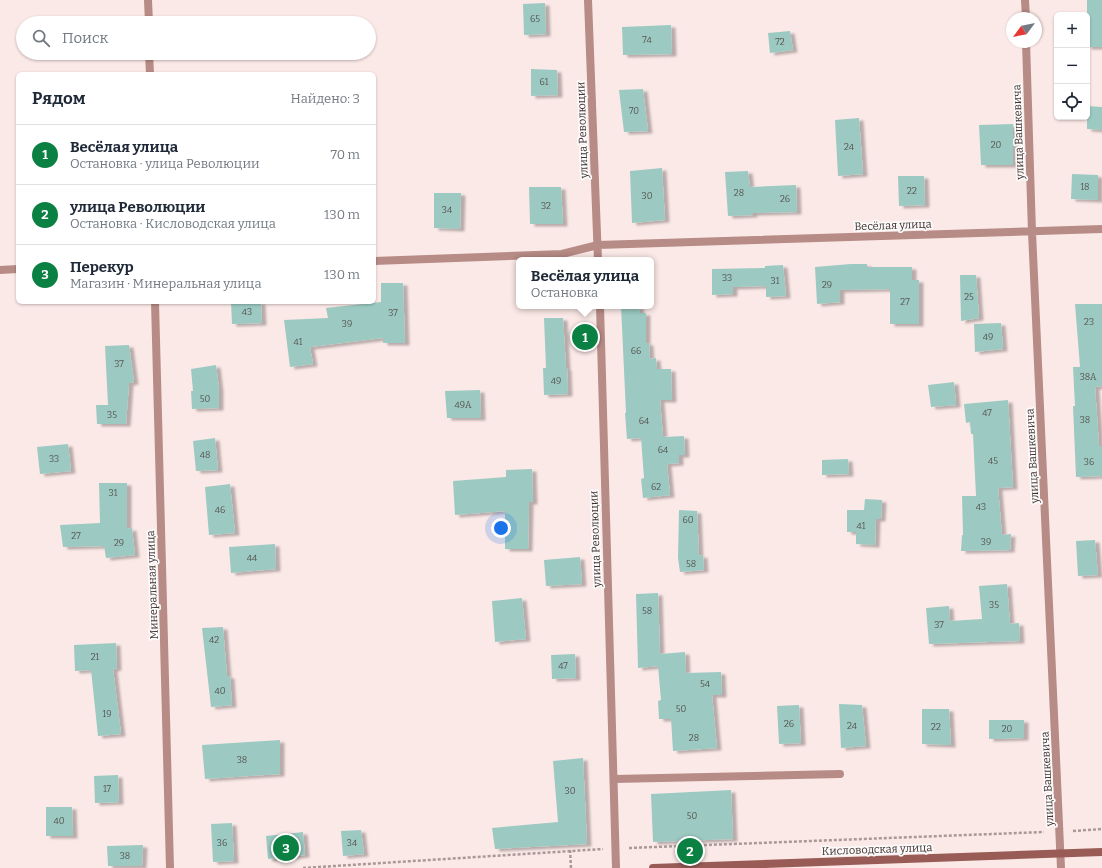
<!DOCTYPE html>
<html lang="ru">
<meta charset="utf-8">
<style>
:root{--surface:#fff;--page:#f2f2f3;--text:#1f2937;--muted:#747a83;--line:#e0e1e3;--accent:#0b8043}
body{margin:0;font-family:Bitter,serif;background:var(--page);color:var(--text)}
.controls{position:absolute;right:12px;top:12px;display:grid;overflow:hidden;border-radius:6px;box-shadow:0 1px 3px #0004}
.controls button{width:36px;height:36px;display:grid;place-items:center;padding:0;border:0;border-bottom:1px solid var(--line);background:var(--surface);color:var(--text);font:20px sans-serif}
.compass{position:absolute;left:1006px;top:12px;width:36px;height:36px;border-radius:50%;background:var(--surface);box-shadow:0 1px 3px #0004;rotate:238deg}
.you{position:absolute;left:501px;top:528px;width:14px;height:14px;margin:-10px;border:3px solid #fff;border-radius:50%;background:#1a73e8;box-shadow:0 0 0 6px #1a73e833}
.badge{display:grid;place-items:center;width:26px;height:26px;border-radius:50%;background:var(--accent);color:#fff;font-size:13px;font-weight:700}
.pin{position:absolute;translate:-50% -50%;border:2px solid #fff;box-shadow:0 1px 4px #0006}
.popup{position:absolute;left:516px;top:257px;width:138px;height:52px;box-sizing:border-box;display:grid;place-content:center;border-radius:6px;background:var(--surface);filter:drop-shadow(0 1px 3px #0005);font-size:13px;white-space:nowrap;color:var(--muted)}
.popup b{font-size:15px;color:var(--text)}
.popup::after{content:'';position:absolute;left:50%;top:100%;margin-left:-8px;border:8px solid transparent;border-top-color:var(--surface)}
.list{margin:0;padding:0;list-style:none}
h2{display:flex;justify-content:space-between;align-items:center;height:52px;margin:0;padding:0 16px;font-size:17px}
h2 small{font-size:13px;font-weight:400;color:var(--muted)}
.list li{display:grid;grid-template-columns:26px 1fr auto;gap:12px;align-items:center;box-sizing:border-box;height:60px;padding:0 16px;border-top:1px solid var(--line)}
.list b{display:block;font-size:15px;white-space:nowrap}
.list p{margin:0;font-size:13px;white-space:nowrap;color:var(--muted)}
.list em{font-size:13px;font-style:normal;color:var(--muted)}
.icon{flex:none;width:22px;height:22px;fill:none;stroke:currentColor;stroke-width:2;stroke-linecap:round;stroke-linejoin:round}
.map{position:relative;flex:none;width:1102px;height:868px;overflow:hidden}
.search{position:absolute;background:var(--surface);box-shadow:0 1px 3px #0004;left:16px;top:16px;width:360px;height:44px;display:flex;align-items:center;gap:10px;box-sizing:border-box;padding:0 14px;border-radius:22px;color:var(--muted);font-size:15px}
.panel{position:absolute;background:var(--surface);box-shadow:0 1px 3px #0004;left:16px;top:72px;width:360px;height:232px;border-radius:6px}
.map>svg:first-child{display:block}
.building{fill:#9ccac2;filter:url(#shadow)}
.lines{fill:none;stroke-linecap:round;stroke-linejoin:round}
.path{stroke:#aa9896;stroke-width:2.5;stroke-dasharray:3 2;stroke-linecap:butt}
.service{stroke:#b78b86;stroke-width:8}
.minor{stroke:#b78b86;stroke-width:8}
.secondary{stroke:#995b55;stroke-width:8}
.labels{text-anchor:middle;stroke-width:3.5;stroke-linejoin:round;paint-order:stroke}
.number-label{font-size:9px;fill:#585653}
.street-label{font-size:11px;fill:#41302e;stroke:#fbfbfb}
</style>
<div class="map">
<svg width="1102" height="868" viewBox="0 0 1102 868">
<defs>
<filter id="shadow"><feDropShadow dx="4.5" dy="2.5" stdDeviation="1" flood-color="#0004"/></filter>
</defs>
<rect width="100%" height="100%" fill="#fbe9e7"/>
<path class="building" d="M 1087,0 L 1102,0 L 1102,47 L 1087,47 Z
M 545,3 L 546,34 L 524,35 L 523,4 Z
M 671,25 L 672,54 L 623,55 L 622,27 Z
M 790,31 L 793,50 L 770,53 L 768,33 Z
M 531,69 L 557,70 L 558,95 L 531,96 Z
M 643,89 L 648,131 L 624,132 L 619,90 Z
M 1087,106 L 1102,107 L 1102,130 L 1087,129 Z
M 859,118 L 863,174 L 838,176 L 835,120 Z
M 1013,124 L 1013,165 L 981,165 L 979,125 Z
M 662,168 L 665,220 L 632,223 L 630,171 Z
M 748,171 L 750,187 L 796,185 L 797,212 L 753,213 L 753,215 L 728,216 L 725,172 Z
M 1072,174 L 1098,175 L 1098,200 L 1071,199 Z
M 898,176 L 924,176 L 925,205 L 899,206 Z
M 529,187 L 561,187 L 563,224 L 530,224 Z
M 434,193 L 461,193 L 460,229 L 434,228 Z
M 851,264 L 867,264 L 867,267 L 912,267 L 912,280 L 919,280 L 919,324 L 890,324 L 890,289 L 840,290 L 840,302 L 817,304 L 815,267 Z
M 783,265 L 786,296 L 766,297 L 766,286 L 733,287 L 733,294 L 712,295 L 712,269 L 765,268 L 765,266 Z
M 960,275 L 976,275 L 979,318 L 961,321 Z
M 381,283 L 403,283 L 405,343 L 383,343 L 383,338 L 310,347 L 313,364 L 290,367 L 284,320 L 328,318 L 326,308 L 381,302 Z
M 231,302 L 261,302 L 262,323 L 232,324 Z
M 1075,304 L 1102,304 L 1102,386 L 1095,387 L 1099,446 L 1102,446 L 1102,476 L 1076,477 L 1073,406 L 1075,406 L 1073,367 L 1080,367 Z
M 621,306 L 639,306 L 640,313 L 646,313 L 646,343 L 649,343 L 650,359 L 656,358 L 657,369 L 671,369 L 672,400 L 660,400 L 663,437 L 684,436 L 685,455 L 679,455 L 679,463 L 667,464 L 670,495 L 643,498 L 641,479 L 644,478 L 641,438 L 627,439 L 625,413 L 626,413 Z
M 544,318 L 563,318 L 566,368 L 567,368 L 568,394 L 544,395 L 543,368 L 546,368 Z
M 1001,323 L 1003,349 L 975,352 L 974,324 Z
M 129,345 L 134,382 L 129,383 L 126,424 L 97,424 L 96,405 L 108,405 L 105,346 Z
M 216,365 L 219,389 L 219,408 L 192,409 L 191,391 L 193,391 L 191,369 Z
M 954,382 L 956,405 L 931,407 L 928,385 Z
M 480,390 L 481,418 L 447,418 L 445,391 Z
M 1008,400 L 1013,487 L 998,488 L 1002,535 L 1011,534 L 1010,550 L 961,551 L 962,535 L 963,535 L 962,496 L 976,496 L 973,434 L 971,434 L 970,422 L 966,423 L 964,404 Z
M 215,438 L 218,470 L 196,471 L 193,441 Z
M 68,444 L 71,471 L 40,474 L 37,447 Z
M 848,459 L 849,474 L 822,475 L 822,460 Z
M 532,469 L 533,502 L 529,502 L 528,549 L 505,549 L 505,511 L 455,515 L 453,481 L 506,477 L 506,470 Z
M 99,483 L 127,483 L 127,529 L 132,528 L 135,555 L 106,558 L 104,546 L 63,547 L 60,525 L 100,523 Z
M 230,484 L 235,533 L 209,535 L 205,487 Z
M 865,499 L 882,500 L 881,519 L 876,519 L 875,545 L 856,544 L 856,532 L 847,532 L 847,510 L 864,510 Z
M 679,510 L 697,511 L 699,556 L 703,555 L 704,570 L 680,572 L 678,558 Z
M 1095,540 L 1098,575 L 1078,576 L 1076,541 Z
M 275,544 L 276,569 L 231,573 L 229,547 Z
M 580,557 L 582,584 L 546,586 L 544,560 Z
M 1007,584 L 1010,624 L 1019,623 L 1020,641 L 929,644 L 926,608 L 949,606 L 950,621 L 982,619 L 979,586 Z
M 658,593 L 660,654 L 685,652 L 686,673 L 721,672 L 722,695 L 712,695 L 717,748 L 673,751 L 671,719 L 659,719 L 658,701 L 661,700 L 658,666 L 638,668 L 636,594 Z
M 522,598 L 526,639 L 495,642 L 492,601 Z
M 223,627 L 227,676 L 230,676 L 232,705 L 211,707 L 202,628 Z
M 116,643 L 117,668 L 113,669 L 121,734 L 98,736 L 91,670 L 75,671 L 74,645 Z
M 575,654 L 576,678 L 552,679 L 551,655 Z
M 839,704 L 862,705 L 866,746 L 841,748 Z
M 799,705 L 801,743 L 779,744 L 777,706 Z
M 922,709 L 949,709 L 951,745 L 922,744 Z
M 989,720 L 1024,720 L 1024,738 L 989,739 Z
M 280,740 L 280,774 L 205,779 L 202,745 Z
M 583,758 L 587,844 L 495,849 L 492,828 L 558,822 L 553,761 Z
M 118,775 L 119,802 L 95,803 L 94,776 Z
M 731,790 L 733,839 L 653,842 L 651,794 Z
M 46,807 L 72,807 L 73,836 L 46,836 Z
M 232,823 L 234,861 L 213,862 L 211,824 Z
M 361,830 L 364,854 L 343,856 L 341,831 Z
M 303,832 L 305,855 L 268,859 L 266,836 Z
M 143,845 L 142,866 L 108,866 L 107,846 Z"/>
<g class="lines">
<path class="path" d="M 1073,831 L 1102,829
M 629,848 L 1044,832
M 570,850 L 571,868
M 303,868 L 603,849"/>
<path class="service" d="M 614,779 L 840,774"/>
<path class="minor" d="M 148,0 L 149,23
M 588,0 L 598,260
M 1025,0 L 1026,18
M 1026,42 L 1032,232 L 1061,868
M 149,53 L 150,74
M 374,261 L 562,254 L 598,245 L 1102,229
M 0,270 L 18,269
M 155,302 L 170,868
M 600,306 L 616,868"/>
<path class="secondary" d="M 653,868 L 1102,852"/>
</g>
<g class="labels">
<g class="number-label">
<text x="535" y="22">65</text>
<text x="647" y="43">74</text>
<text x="780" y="45">72</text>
<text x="544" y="85">61</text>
<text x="634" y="114">70</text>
<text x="996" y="148">20</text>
<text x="849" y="150">24</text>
<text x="1085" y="190">18</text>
<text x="912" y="194">22</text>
<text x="739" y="196">28</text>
<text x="647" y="199">30</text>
<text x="785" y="202">26</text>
<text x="546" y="209">32</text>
<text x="447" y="213">34</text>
<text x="727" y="281">33</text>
<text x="775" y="284">31</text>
<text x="827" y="288">29</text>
<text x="969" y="300">25</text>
<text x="905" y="305">27</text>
<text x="247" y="315">43</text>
<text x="393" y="316">37</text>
<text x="1089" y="325">23</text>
<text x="347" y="327">39</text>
<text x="988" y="340">49</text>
<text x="298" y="345">41</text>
<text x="636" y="354">66</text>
<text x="119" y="367">37</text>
<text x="1088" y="380">38А</text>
<text x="556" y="384">49</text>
<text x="205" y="402">50</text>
<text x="463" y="408">49А</text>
<text x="987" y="416">47</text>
<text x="112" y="418">35</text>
<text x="1085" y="423">38</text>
<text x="644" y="424">64</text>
<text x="663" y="453">64</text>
<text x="205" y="458">48</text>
<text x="54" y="462">33</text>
<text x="993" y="464">45</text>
<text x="1089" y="465">36</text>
<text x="656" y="490">62</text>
<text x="113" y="496">31</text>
<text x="981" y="510">43</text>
<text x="220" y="513">46</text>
<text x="688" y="523">60</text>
<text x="861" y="529">41</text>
<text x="76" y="539">27</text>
<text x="986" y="545">39</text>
<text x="119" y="546">29</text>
<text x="252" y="561">44</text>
<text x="691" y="567">58</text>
<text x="994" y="608">35</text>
<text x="647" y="614">58</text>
<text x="939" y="628">37</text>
<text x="214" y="643">42</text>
<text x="95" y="660">21</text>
<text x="563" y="669">47</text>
<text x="705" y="687">54</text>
<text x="220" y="694">40</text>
<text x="681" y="712">50</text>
<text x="107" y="717">19</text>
<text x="789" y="727">26</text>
<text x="852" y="729">24</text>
<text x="936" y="730">22</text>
<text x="1007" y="732">20</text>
<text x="694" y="741">28</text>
<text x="242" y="763">38</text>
<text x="107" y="792">17</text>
<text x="570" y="794">30</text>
<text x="692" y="819">50</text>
<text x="59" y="824">40</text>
<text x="222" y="846">36</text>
<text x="352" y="846">34</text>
<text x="125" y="859">38</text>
</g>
<g class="street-label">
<text transform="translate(582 130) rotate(-92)" y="4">улица Революции</text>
<text transform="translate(1018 132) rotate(-92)" y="4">улица Вашкевича</text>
<text transform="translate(893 225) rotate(-2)" y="4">Весёлая улица</text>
<text transform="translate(1032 456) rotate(-93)" y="4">улица Вашкевича</text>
<text transform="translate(595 539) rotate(-92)" y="4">улица Революции</text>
<text transform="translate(152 585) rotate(-92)" y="4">Минеральная улица</text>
<text transform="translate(1047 779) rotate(-93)" y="4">улица Вашкевича</text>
<text transform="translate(877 849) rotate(-2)" y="4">Кисловодская улица</text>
</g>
</g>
</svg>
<div class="controls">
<button>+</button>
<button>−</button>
<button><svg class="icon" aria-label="locate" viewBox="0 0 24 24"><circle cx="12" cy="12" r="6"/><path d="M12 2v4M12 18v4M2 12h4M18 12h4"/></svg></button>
</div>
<svg class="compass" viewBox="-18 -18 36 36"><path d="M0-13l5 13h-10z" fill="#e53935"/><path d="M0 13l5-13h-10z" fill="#747a83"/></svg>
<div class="you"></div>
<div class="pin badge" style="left:585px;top:337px">1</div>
<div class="popup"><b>Весёлая улица</b>Остановка</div>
<div class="pin badge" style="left:690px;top:851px">2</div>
<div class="pin badge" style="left:286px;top:848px">3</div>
<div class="search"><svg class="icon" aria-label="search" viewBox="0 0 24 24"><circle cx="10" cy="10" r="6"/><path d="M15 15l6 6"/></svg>Поиск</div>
<section class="panel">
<h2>Рядом<small>Найдено: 3</small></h2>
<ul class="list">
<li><span class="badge">1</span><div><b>Весёлая улица</b><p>Остановка · улица Революции</p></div><em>70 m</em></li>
<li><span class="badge">2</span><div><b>улица Революции</b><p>Остановка · Кисловодская улица</p></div><em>130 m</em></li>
<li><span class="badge">3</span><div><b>Перекур</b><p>Магазин · Минеральная улица</p></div><em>130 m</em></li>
</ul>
</section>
</div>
